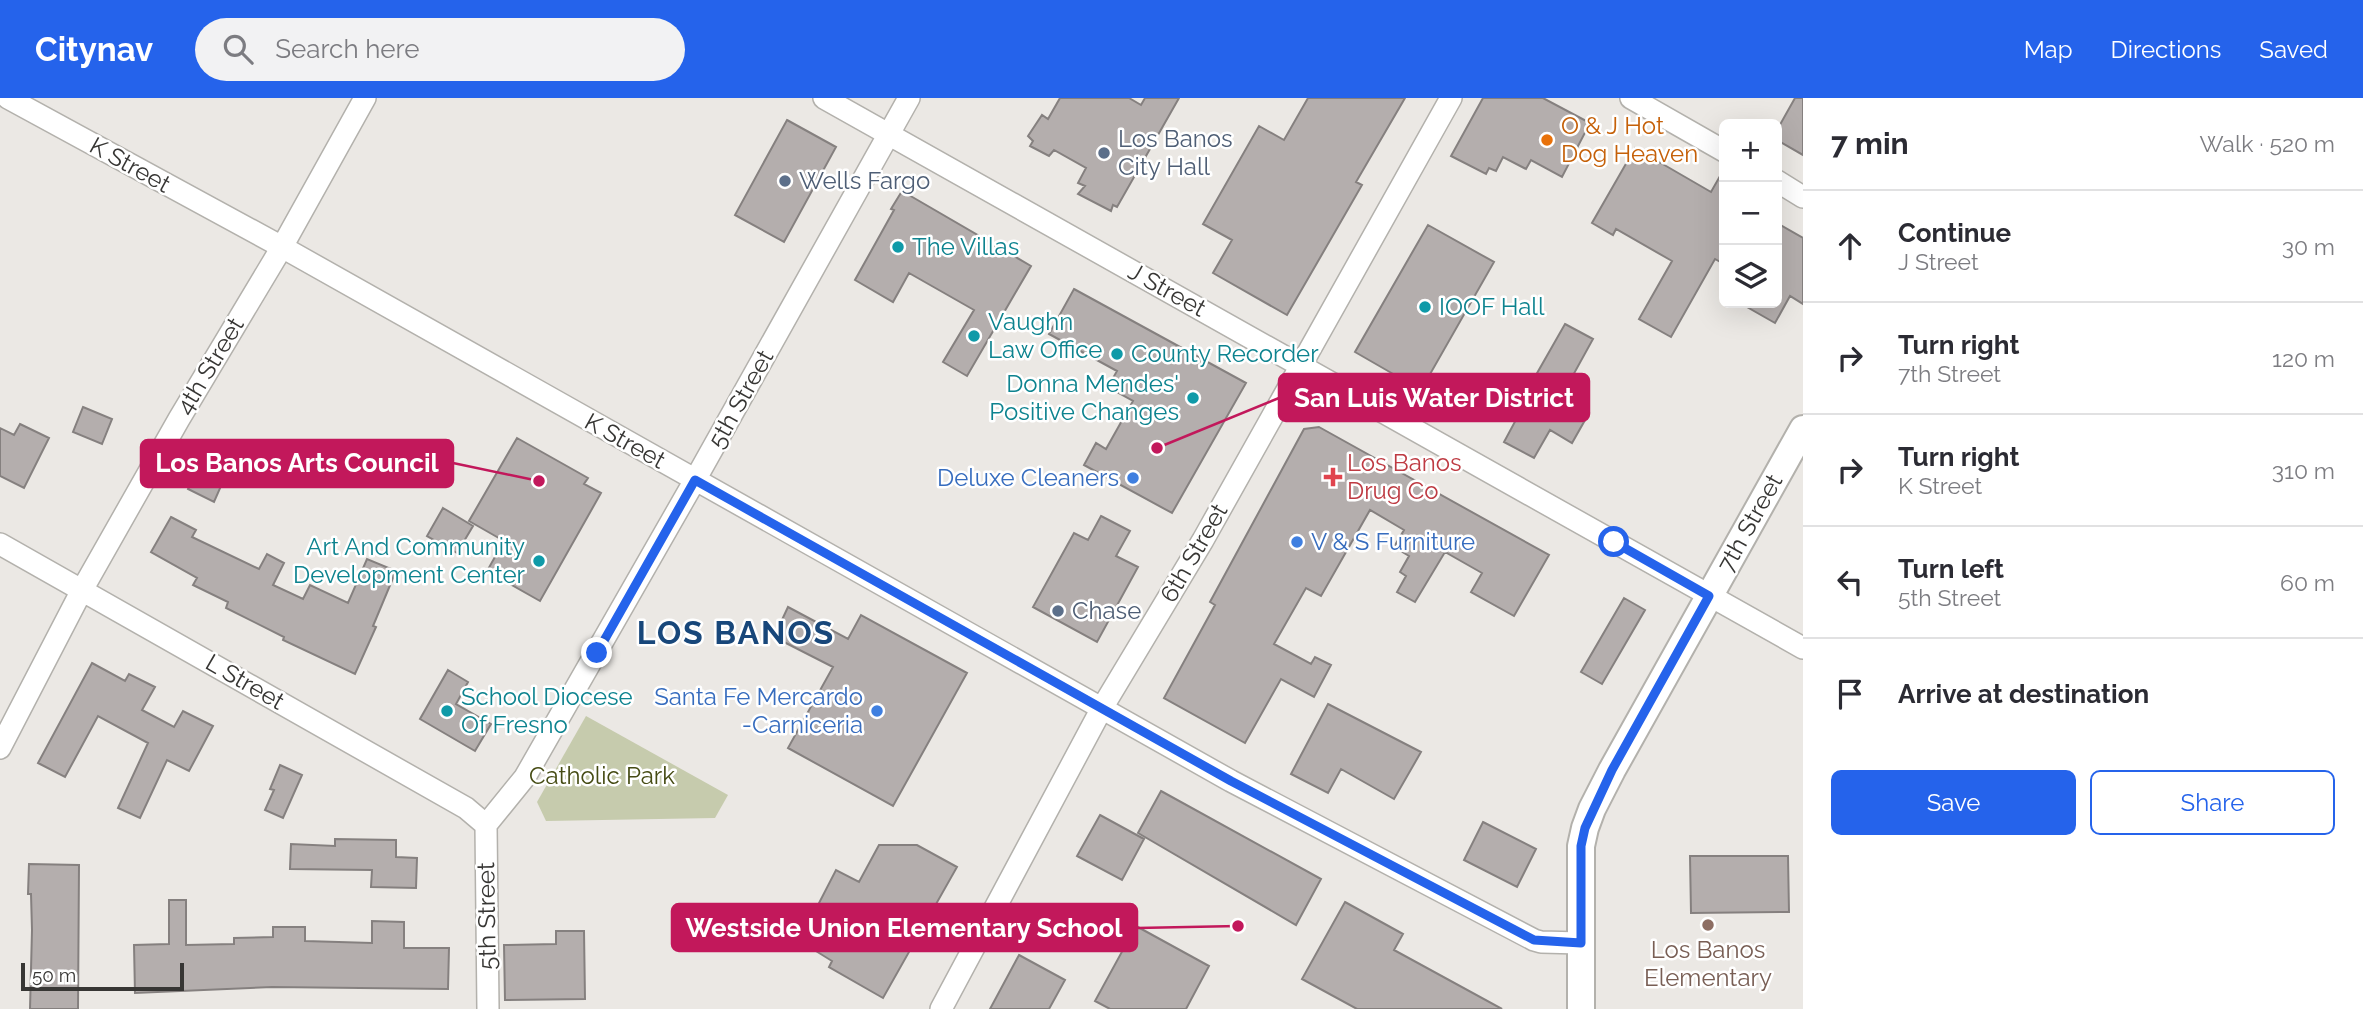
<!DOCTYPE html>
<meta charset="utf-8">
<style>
:root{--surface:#fff;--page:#f2f2f3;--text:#2b2b33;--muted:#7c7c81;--line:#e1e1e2;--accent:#2563eb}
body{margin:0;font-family:Raleway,sans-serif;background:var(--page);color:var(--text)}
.controls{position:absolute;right:21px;top:21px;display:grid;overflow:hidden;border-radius:10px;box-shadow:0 7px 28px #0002}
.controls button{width:63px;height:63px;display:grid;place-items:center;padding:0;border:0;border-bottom:2px solid var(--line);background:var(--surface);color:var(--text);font:35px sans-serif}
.scale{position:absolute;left:21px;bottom:18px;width:163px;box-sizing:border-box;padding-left:7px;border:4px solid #373634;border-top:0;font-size:19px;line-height:24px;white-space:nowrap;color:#373634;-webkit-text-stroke:5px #fff;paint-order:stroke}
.stop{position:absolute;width:21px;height:21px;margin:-16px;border:5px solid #2563eb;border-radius:50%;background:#fff}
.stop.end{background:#2563eb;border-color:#fff;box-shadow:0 2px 7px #0008}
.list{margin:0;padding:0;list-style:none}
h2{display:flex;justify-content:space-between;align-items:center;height:91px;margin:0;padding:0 28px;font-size:30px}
h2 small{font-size:23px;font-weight:400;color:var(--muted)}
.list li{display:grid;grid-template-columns:46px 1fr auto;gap:21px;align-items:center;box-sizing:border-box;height:112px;padding:0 28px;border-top:2px solid var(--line)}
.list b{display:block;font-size:26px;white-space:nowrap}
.list p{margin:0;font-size:23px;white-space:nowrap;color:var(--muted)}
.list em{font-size:23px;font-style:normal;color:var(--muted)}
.actions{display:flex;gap:14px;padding:21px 28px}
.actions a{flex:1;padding:16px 0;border:2px solid var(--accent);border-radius:10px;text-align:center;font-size:24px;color:var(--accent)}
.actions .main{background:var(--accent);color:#fff}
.icon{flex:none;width:38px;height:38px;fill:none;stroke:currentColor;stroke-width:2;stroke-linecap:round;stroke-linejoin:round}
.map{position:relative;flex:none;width:1803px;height:911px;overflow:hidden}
header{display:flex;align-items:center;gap:42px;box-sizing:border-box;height:98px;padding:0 35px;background:var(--accent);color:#fff}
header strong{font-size:33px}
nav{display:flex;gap:38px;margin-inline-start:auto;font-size:24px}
.search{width:490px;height:63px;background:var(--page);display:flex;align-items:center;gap:18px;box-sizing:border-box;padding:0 24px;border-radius:38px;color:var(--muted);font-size:26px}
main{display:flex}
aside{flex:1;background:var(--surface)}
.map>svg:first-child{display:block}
.green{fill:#c6cbad}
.building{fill:#b4aead;stroke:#85807f;stroke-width:2}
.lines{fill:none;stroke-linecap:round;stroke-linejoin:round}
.minor-casing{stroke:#b3b1ac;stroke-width:24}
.tertiary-casing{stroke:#b3b1ac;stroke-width:30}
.minor{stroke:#fff;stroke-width:21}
.tertiary{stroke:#fff;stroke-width:26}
.route{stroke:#2563eb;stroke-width:9}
.food-dot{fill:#e8710a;stroke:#fff;stroke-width:2.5}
.service-dot{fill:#5c6f8a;stroke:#fff;stroke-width:2.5}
.culture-dot{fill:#0f9aa8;stroke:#fff;stroke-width:2.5}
.health-dot{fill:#e0444e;stroke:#fff;stroke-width:2.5}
.shop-dot{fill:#3f7fe0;stroke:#fff;stroke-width:2.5}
.education-dot{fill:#8d6e63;stroke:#fff;stroke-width:2.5}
.labels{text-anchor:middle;stroke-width:5;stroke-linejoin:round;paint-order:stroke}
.food-label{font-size:24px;fill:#c56008;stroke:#fff;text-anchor:start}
.service-label{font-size:24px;fill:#4e5e75;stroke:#fff;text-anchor:start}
.street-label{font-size:24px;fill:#373634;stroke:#fff}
.culture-label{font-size:24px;fill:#0d838f;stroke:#fff;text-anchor:start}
.health-label{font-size:24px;fill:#be3a42;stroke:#fff;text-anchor:start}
.shop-label{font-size:24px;fill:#366cbe;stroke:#fff;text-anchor:end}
.park-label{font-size:24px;fill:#454b13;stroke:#fff}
.education-label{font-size:24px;fill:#785e54;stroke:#fff}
.district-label{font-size:32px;font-weight:bold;letter-spacing:2px;fill:#18477a;stroke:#fff}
.leader{fill:none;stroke:#c2185b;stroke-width:2.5}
.callout-dot{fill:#c2185b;stroke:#fff;stroke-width:2.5}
.callout{fill:#c2185b;stroke:#c2185b;stroke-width:2.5}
.callout-label{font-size:26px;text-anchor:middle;font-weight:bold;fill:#fff}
</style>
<header>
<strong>Citynav</strong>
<div class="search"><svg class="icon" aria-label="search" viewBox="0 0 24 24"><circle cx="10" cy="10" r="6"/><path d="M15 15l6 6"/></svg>Search here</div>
<nav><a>Map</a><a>Directions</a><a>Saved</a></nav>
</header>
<main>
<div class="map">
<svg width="1803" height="911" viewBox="0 0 1803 911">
<rect width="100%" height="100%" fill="#ebe8e4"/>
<path class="green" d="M 586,618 L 728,697 L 715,720 L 546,723 L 537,704 Z"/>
<path class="building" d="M 1060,0 L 1129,0 L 1141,7 L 1145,0 L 1179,0 L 1117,109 L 1113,107 L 1111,113 L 1078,96 L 1085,88 L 1078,85 L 1086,70 L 1054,52 L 1049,58 L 1030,48 L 1033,43 L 1028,38 L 1042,17 L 1048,21 Z
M 1308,0 L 1405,0 L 1356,84 L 1362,87 L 1287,217 L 1213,175 L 1232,142 L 1203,126 L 1259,28 L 1284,42 Z
M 1483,0 L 1543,0 L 1590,25 L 1562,79 L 1531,62 L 1526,71 L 1503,59 L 1496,73 L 1489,70 L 1486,76 L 1451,58 Z
M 1795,0 L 1803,0 L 1803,57 L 1777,42 L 1777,32 Z
M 787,22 L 836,49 L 784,144 L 735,117 Z
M 1635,50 L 1711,94 L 1724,71 L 1724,166 L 1715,161 L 1671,239 L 1639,221 L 1672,163 L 1616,131 L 1613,137 L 1592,125 Z
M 902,93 L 1031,168 L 967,278 L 943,264 L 974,212 L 909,175 L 893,204 L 855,182 L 894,112 L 891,111 Z
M 1777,125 L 1803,140 L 1803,206 L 1790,198 L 1775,225 L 1740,205 L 1777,205 Z
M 1428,127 L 1494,164 L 1421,292 L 1355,254 Z
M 1074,191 L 1246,285 L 1172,415 L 1084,367 L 1096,345 L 1106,351 L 1133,303 L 1108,289 L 1117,273 L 1049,236 Z
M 1565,226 L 1593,241 L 1561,299 L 1589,315 L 1572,345 L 1550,332 L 1534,360 L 1504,344 L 1539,279 L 1536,277 Z
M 83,309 L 112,321 L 102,346 L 73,334 Z
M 20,326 L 49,340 L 24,390 L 0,378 L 0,330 L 14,337 Z
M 1319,329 L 1549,457 L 1514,518 L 1471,494 L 1482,475 L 1445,454 L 1415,504 L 1397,494 L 1406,478 L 1400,474 L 1409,458 L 1394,449 L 1404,432 L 1370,412 L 1321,498 L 1306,490 L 1274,546 L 1311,566 L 1315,559 L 1331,567 L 1314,599 L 1281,581 L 1245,645 L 1164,600 L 1215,507 L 1210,504 L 1304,331 Z
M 517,340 L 588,380 L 584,386 L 601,395 L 540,503 L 487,473 L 504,443 L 469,423 Z
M 207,349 L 246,368 L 237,387 L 224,381 L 214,404 L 188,391 Z
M 443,410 L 473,428 L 457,455 L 427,438 Z
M 1101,418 L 1130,433 L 1116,458 L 1138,469 L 1097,544 L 1033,509 L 1074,435 L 1088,442 Z
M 171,419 L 196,432 L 192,439 L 259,471 L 267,456 L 284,465 L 273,487 L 303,501 L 310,487 L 348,505 L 367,461 L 396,473 L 373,528 L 376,529 L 355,576 L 283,542 L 284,539 L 226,510 L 228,504 L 193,487 L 197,480 L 151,454 Z
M 1624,500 L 1645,512 L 1602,586 L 1581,574 Z
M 788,509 L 848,541 L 861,517 L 967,575 L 893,708 L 788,650 L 833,569 L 774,539 Z
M 92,565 L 125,583 L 129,576 L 155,589 L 142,612 L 174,629 L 183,613 L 213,628 L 189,673 L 167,662 L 140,720 L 118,710 L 148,645 L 98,618 L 65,679 L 38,665 Z
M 448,572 L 468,584 L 456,606 L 491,626 L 475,653 L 420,621 Z
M 1328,606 L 1421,654 L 1394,701 L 1341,671 L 1328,695 L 1291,676 Z
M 280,667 L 302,677 L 283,720 L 265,712 L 274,692 L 270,691 Z
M 1161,693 L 1321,781 L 1296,827 L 1138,735 Z
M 1100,717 L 1144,741 L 1122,782 L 1077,758 Z
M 1483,724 L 1536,751 L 1517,789 L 1464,762 Z
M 335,741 L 396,742 L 396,759 L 417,760 L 416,790 L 371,789 L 372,772 L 290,771 L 291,746 L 335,748 Z
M 879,747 L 917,747 L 957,769 L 883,900 L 829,869 L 832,863 L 811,850 L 831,812 L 819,805 L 836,772 L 859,784 Z
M 1690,758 L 1788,758 L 1789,814 L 1691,815 Z
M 29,766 L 79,767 L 78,911 L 30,911 L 32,832 L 31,796 L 28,796 Z
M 169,802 L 186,802 L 186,847 L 234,846 L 234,840 L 273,839 L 273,829 L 305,829 L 305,843 L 372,845 L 372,823 L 404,824 L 404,850 L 449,850 L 448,891 L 272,889 L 135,895 L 134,847 L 169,846 Z
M 1345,804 L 1403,836 L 1394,852 L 1502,911 L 1357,911 L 1302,881 Z
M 1136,828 L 1209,868 L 1186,911 L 1110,911 L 1095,903 Z
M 556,833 L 584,833 L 585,901 L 505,902 L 504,847 L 556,846 Z
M 1019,857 L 1065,882 L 1049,911 L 990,911 Z"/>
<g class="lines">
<defs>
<path id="minor" d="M 8,0 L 282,149 L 1231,683 L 1534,842 L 1541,844 L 1581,845
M 824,0 L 1803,550
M 1631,0 L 1724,53
M 1777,83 L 1803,99
M 0,446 L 466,710 L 486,727
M 0,650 L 82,492 L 179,321 L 282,149 L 365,0
M 488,911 L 486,727 L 525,679 L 695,382 L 909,0
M 941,911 L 1102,610 L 1203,442 L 1451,0"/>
<path id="tertiary" d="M 1581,911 L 1581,748 L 1585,730 L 1592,711 L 1612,672 L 1803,331"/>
</defs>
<use href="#minor" class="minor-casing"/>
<use href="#tertiary" class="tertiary-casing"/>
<use href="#minor" class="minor"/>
<use href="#tertiary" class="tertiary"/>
</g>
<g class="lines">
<path class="route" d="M 597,555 L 695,382 L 1231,683 L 1534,842 L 1581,845 L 1581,748 L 1585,730 L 1612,672 L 1709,498 L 1614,444"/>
</g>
<circle class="food-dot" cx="1547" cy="42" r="7"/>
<g class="service-dot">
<circle cx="1104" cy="55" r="7"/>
<circle cx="785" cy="83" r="7"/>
<circle cx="1058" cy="513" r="7"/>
</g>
<g class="culture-dot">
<circle cx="898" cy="149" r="7"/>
<circle cx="1425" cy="209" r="7"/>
<circle cx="974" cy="238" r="7"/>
<circle cx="1117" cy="256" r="7"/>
<circle cx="1193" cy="300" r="7"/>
<circle cx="539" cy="463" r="7"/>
<circle cx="447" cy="613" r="7"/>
</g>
<path class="health-dot" d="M1329.5 368.5h7v7h7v7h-7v7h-7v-7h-7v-7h7z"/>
<g class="shop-dot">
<circle cx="1133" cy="380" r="7"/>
<circle cx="1297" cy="444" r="7"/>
<circle cx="877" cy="613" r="7"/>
</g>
<circle class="education-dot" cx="1708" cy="827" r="7"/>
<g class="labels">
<g class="food-label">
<text x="1561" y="36">O &amp; J Hot<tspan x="1561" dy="28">Dog Heaven</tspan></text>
</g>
<g class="service-label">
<text x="1118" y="49">Los Banos<tspan x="1118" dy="28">City Hall</tspan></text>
<text x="799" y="91">Wells Fargo</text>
<text x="1072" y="521">Chase</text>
</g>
<g class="street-label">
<text transform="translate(130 67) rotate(29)" y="8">K Street</text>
<text transform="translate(1167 192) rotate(29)" y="8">J Street</text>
<text transform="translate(210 268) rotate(-59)" y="8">4th Street</text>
<text transform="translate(741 301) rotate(-61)" y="8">5th Street</text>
<text transform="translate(625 343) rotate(29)" y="8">K Street</text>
<text transform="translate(1750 425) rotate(-61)" y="8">7th Street</text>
<text transform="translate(1194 455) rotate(-60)" y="8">6th Street</text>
<text transform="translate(245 584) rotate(30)" y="8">L Street</text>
<text transform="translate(487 818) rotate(-91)" y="8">5th Street</text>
</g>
<g class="culture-label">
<text x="912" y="157">The Villas</text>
<text x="1439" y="217">IOOF Hall</text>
<text x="988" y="232">Vaughn<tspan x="988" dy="28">Law Office</tspan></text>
<text x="1131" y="264">County Recorder</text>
<text x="1179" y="294" text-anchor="end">Donna Mendes'<tspan x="1179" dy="28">Positive Changes</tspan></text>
<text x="525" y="457" text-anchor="end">Art And Community<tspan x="525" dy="28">Development Center</tspan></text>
<text x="461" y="607">School Diocese<tspan x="461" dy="28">Of Fresno</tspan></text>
</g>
<g class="health-label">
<text x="1347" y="373">Los Banos<tspan x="1347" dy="28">Drug Co</tspan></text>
</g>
<g class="shop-label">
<text x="1119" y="388">Deluxe Cleaners</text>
<text x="1311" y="452" text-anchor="start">V &amp; S Furniture</text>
<text x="863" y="607">Santa Fe Mercardo<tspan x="863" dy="28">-Carniceria</tspan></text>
</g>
<g class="park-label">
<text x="602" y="686">Catholic Park</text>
</g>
<g class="education-label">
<text x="1708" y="860">Los Banos<tspan x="1708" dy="28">Elementary</tspan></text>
</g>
<g class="district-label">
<text x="736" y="546">LOS BANOS</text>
</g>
</g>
<path class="leader" d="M1157 350L1279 300M539 383L453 365M1238 828L1137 830"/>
<g class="callout-dot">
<circle cx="1157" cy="350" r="7"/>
<circle cx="539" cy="383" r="7"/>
<circle cx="1238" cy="828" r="7"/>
</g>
<g class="callout">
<rect x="1279" y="276" width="310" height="47" rx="7"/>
<rect x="141" y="342" width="312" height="47" rx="7"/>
<rect x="672" y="806" width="465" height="47" rx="7"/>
</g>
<g class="callout-label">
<text x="1434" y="309">San Luis Water District</text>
<text x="297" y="374">Los Banos Arts Council</text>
<text x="904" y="839">Westside Union Elementary School</text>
</g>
</svg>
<div class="controls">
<button>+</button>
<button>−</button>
<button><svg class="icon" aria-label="layers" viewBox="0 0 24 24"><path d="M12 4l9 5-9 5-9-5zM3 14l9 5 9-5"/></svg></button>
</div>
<div class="scale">50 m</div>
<div class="stop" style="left:1614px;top:444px"></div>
<div class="stop end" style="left:597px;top:555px"></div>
</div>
<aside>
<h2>7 min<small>Walk · 520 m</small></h2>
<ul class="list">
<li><svg class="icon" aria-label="ahead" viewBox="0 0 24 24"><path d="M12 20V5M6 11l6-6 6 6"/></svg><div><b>Continue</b><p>J Street</p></div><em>30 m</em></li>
<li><svg class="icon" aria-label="right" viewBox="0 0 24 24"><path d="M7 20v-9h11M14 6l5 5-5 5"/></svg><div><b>Turn right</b><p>7th Street</p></div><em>120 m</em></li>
<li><svg class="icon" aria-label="right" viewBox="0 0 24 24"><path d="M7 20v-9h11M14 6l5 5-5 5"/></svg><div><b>Turn right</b><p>K Street</p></div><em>310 m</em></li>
<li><svg class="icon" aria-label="left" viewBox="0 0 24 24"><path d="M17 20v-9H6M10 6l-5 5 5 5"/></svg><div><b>Turn left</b><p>5th Street</p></div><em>60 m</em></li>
<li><svg class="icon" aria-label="arrive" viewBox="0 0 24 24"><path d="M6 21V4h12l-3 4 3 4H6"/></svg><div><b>Arrive at destination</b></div></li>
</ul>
<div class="actions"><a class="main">Save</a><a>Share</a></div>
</aside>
</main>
